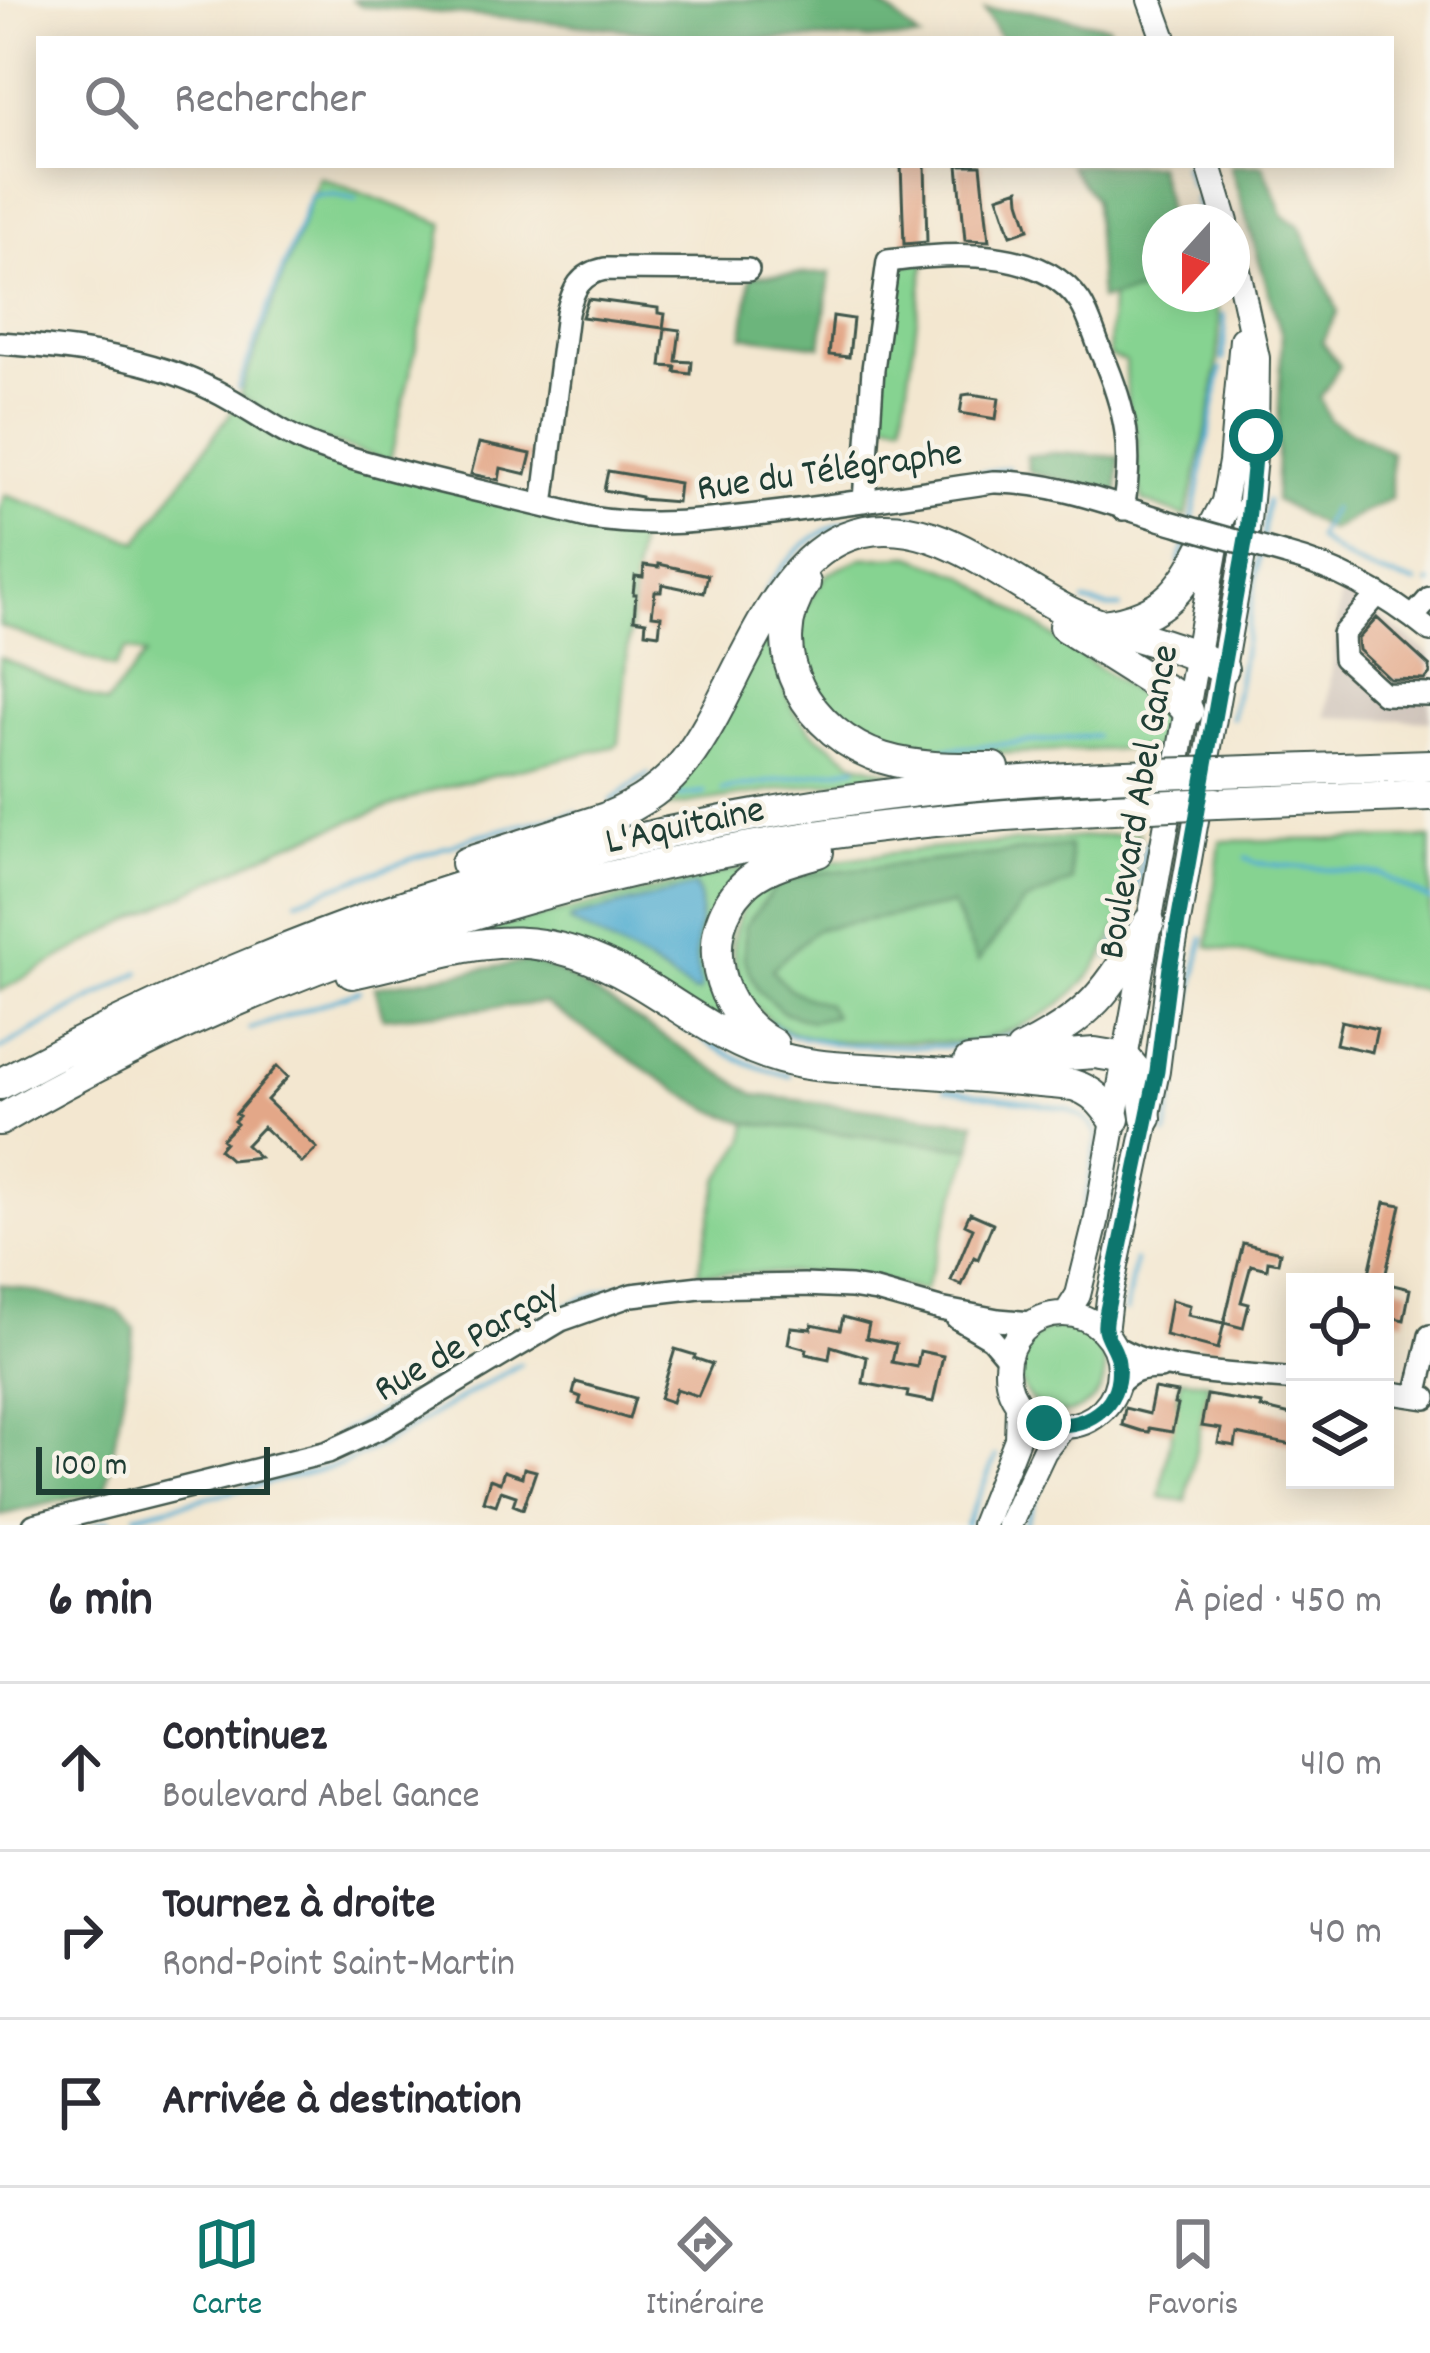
<!DOCTYPE html>
<html lang="fr">
<meta charset="utf-8">
<style>
:root{--surface:#fff;--page:#f7f7f7;--text:#2b2b33;--muted:#7c7c81;--line:#e1e1e2;--accent:#0f766e}
body{margin:0;font-family:Dekko,sans-serif;background:var(--page);color:var(--text)}
.controls{position:absolute;right:36px;bottom:36px;display:grid;overflow:hidden;border-radius:0px;box-shadow:0 6px 30px #0003}
.controls button{width:108px;height:108px;display:grid;place-items:center;padding:0;border:0;border-bottom:3px solid var(--line);background:var(--surface);color:var(--text);font:60px sans-serif}
.compass{position:absolute;left:1142px;top:204px;width:108px;height:108px;border-radius:50%;background:var(--surface);box-shadow:0 6px 30px #0003;rotate:201deg}
.scale{position:absolute;left:36px;bottom:30px;width:234px;box-sizing:border-box;padding-left:12px;border:6px solid #1f3d34;border-top:0;font-size:33px;line-height:42px;white-space:nowrap;color:#1f3d34;-webkit-text-stroke:9px #f7f3e8;paint-order:stroke}
.stop{position:absolute;width:36px;height:36px;margin:-27px;border:9px solid #0f766e;border-radius:50%;background:#fff}
.stop.end{background:#0f766e;border-color:#fff;box-shadow:0 3px 12px #0008}
.list{margin:0;padding:0;list-style:none}
h2{display:flex;justify-content:space-between;align-items:center;height:156px;margin:0;padding:0 48px;font-size:51px}
h2 small{font-size:39px;font-weight:400;color:var(--muted)}
.list li{display:grid;grid-template-columns:78px 1fr auto;gap:36px;align-items:center;box-sizing:border-box;height:168px;padding:0 48px;border-top:3px solid var(--line)}
.list b{display:block;font-size:45px;white-space:nowrap}
.list p{margin:0;font-size:39px;white-space:nowrap;color:var(--muted)}
.list em{font-size:39px;font-style:normal;color:var(--muted)}
.icon{flex:none;width:66px;height:66px;fill:none;stroke:currentColor;stroke-width:2;stroke-linecap:round;stroke-linejoin:round}
.map{position:relative;flex:none;width:1430px;height:1525px;overflow:hidden}
.search{position:absolute;background:var(--surface);box-shadow:0 6px 30px #0003;left:36px;right:36px;top:36px;height:132px;display:flex;align-items:center;gap:30px;box-sizing:border-box;padding:0 42px;border-radius:0px;color:var(--muted);font-size:45px}
.sheet{height:660px;background:var(--surface)}
nav{display:flex;justify-content:space-around;align-items:center;box-sizing:border-box;height:168px;border-top:3px solid var(--line);background:var(--surface);font-size:33px;color:var(--muted)}
nav a{display:grid;justify-items:center;gap:6px}
nav .on{color:var(--accent)}
.map>svg:first-child{display:block}
.industrial{fill:#cec2b9}
.green{fill:#86d391;stroke:#528862;stroke-width:3}
.forest{fill:#6cb57b;stroke:#467958;stroke-width:3}
.water{fill:#55afd2;stroke:#3a7683;stroke-width:3}
.lines{fill:none;stroke-linecap:round;stroke-linejoin:round}
.stream{stroke:#55afd2;stroke-width:4.5}
.building{fill:#e3a788}
.minor-casing{stroke:#3f564b;stroke-width:26}
.major-casing{stroke:#3f564b;stroke-width:28}
.highway-casing{stroke:#3f564b;stroke-width:34}
.minor{stroke:#fff;stroke-width:21}
.major{stroke:#fff;stroke-width:24}
.highway{stroke:#fff;stroke-width:30}
.minor-bridge-casing{stroke:#3f564b;stroke-width:26;stroke-linecap:butt}
.highway-bridge-casing{stroke:#3f564b;stroke-width:34;stroke-linecap:butt}
.minor-bridge{stroke:#fff;stroke-width:21}
.highway-bridge{stroke:#fff;stroke-width:30}
.route{stroke:#0f766e;stroke-width:15}
.labels{text-anchor:middle;stroke-width:9;stroke-linejoin:round;paint-order:stroke}
.street-label{font-size:39px;fill:#1f3d34;stroke:#f7f3e8}
</style>
<div class="map">
<svg width="1430" height="1525" viewBox="0 0 1430 1525">
<rect width="100%" height="100%" fill="#f7f3e8"/>
<filter id="ink" filterUnits="userSpaceOnUse"><feTurbulence type="fractalNoise" baseFrequency=".00833" numOctaves="2"/><feDisplacementMap in="SourceGraphic" scale="24" xChannelSelector="R" yChannelSelector="G"/><feConvolveMatrix kernelMatrix="1 2 1 2 8 2 1 2 1" color-interpolation-filters="sRGB"/></filter>
<filter id="wash" filterUnits="userSpaceOnUse"><feTurbulence type="fractalNoise" baseFrequency=".004" numOctaves="4" result="noise"/><feDisplacementMap in="SourceGraphic" scale="48" xChannelSelector="R" yChannelSelector="G"/><feGaussianBlur stdDeviation="2.7" result="paint"/><feColorMatrix in="noise" values="0 0 0 0 0 0 0 0 0 0 0 0 0 0 0 0 0 1.4 0 .05"/><feComposite in="paint" operator="in"/></filter>
<g filter="url(#wash)">
<rect width="100%" height="100%" fill="#f3e7d0"/>
<path class="industrial" d="M 1342,587 L 1430,655 L 1430,721 L 1326,717 Z"/>
<path class="green" d="M 319,177 L 444,224 L 390,461 L 293,431 L 240,395 Z
M 925,260 L 903,422 L 874,420 L 895,266 Z
M 1160,264 L 1160,294 L 1212,294 C 1235,330 1197,471 1186,517 L 1143,501 L 1137,481 L 1137,436 L 1127,404 L 1126,362 L 1109,356 L 1111,298 Z
M 237,404 L 282,439 L 639,531 L 619,743 L 616,746 L 436,789 L 284,846 L 111,930 L 0,991 L 0,657 L 106,704 L 145,655 L 126,649 L 114,668 L 0,626 L 0,509 L 5,495 L 138,542 Z
M 911,556 L 965,576 L 1164,713 L 1168,730 L 1155,748 L 953,755 L 892,746 L 848,726 L 818,695 L 799,652 L 803,609 L 826,575 L 862,558 Z
M 778,621 L 785,691 L 794,711 L 812,732 L 856,763 L 894,773 L 648,810 Z
M 1139,833 C 1129,924 1100,1000 1007,1031 C 996,1035 984,1040 973,1042 C 949,1044 924,1041 900,1041 C 862,1041 819,1045 783,1028 C 726,1000 714,915 770,879 C 789,866 818,864 840,860 C 939,845 1039,841 1139,833 Z
M 1430,838 L 1430,991 L 1208,946 L 1220,841 Z
M 750,866 L 729,888 L 728,1017 L 718,1022 L 481,931 Z
M 748,1123 L 972,1148 L 924,1291 L 842,1273 L 698,1273 L 719,1180 L 745,1141 Z
M1019 1370a43 43 0 1 1 86 0a43 43 0 1 1-86 0Z
M 1181,1379 L 1209,1382 L 1186,1501 L 1160,1497 Z"/>
<path class="forest" d="M 353,0 L 871,0 L 891,12 L 920,39 L 677,39 L 662,34 L 594,26 L 362,6 Z
M 984,10 L 1033,11 L 1108,26 L 1114,39 L 1001,39 Z
M 1069,165 L 1157,165 L 1166,200 L 1168,222 L 1160,222 L 1160,287 L 1100,300 L 1094,199 Z
M 1230,165 L 1263,165 L 1284,216 L 1300,226 L 1338,311 L 1322,342 L 1340,366 L 1320,398 L 1330,420 L 1391,453 L 1391,498 L 1330,530 L 1275,500 L 1282,335 Z
M 830,273 L 821,346 L 743,336 L 751,276 Z
M 1053,453 L 1119,457 L 1118,492 L 1104,491 L 1031,473 L 1028,469 L 1027,456 Z
M 1069,846 L 1072,881 L 1023,903 L 978,962 L 952,905 L 817,929 L 772,969 C 784,991 804,997 827,1004 L 834,1016 L 811,1021 L 783,1012 L 759,991 L 744,958 L 745,926 L 777,885 L 809,874 Z
M 531,961 L 566,975 L 756,1095 L 975,1122 L 972,1148 L 748,1123 L 719,1113 L 693,1100 L 544,1003 L 383,1018 L 375,987 Z
M 0,1284 L 118,1311 L 135,1329 L 106,1490 L 0,1515 Z"/>
<path class="water" d="M 695,886 C 707,908 695,932 696,956 C 696,967 699,977 701,987 L 699,992 L 693,992 L 648,963 L 569,921 L 571,918 Z"/>
<g class="lines">
<path class="stream" d="M 1184,165 L 1191,186
M 1195,198 L 1202,222
M 1220,294 L 1221,300
M 1223,314 L 1225,330 L 1223,360
M 238,388 L 311,195 L 331,194 L 356,199
M 981,473 L 1008,468
M 1332,509 L 1317,538 C 1348,563 1377,575 1416,583
M 1192,522 L 1221,369
M 1263,537 L 1267,501
M 1179,562 L 1190,533
M 1429,584 L 1430,583
M 764,593 C 801,531 859,501 931,522
M 1084,602 L 1108,607 L 1120,607
M 1232,718 L 1260,555
M 893,741 L 938,750 L 1095,736
M 723,790 L 856,767
M 677,794 L 681,796 L 705,793
M 611,801 L 648,774
M 1246,858 L 1255,863 L 1381,874 L 1430,900
M 297,900 L 476,836 L 577,812
M 1109,958 L 1130,915 L 1147,842
M 666,1018 L 692,1033
M 767,1023 L 790,1035 L 843,1045 L 957,1047 L 997,1040 L 1031,1029
M 250,1029 L 359,991
M 702,1039 C 730,1056 758,1070 790,1076
M 0,1049 L 140,972
M 945,1089 L 1067,1109 C 1081,1116 1091,1121 1098,1135 L 1073,1268
M 1166,1135 L 1203,938
M 1126,1311 L 1135,1260
M 526,1325 C 573,1301 622,1280 675,1275
M 337,1435 L 380,1413 L 507,1337
M 136,1515 L 340,1465 L 379,1446 L 520,1364
M 95,1525 L 110,1521
M 966,1525 L 996,1456
M 1025,1525 L 1043,1480"/>
</g>
<g id="blocks">
<path class="building" d="M 901,165 L 925,165 L 927,242 L 904,244 Z
M 958,165 L 981,165 L 989,241 L 965,240 Z
M 1019,189 L 1020,201 L 1029,229 L 1011,235 L 998,196 Z
M 588,299 L 658,308 L 658,313 L 665,314 L 663,328 L 582,317 Z
M 833,316 L 853,319 L 849,357 L 829,355 Z
M 665,328 L 680,330 L 676,361 L 692,362 L 691,374 L 675,372 L 676,367 L 661,366 Z
M 970,394 L 999,398 L 996,419 L 960,413 L 963,395 Z
M 479,443 L 531,454 L 526,474 L 501,468 L 499,480 L 471,474 Z
M 608,471 L 679,483 L 677,502 L 641,499 L 641,497 L 604,490 Z
M 659,564 L 708,575 L 704,593 L 662,584 L 661,591 L 655,591 L 652,615 L 661,616 L 659,634 L 645,632 L 646,621 L 634,619 L 636,594 L 633,594 L 635,576 L 643,577 L 644,565 L 659,567 Z
M 1377,618 L 1430,667 L 1430,674 L 1425,680 L 1390,679 L 1359,650 L 1358,639 Z
M 1341,1021 L 1377,1029 L 1372,1052 L 1336,1044 Z
M 277,1066 L 288,1077 L 267,1100 L 317,1148 L 302,1163 L 263,1127 L 246,1145 L 259,1157 L 231,1160 L 219,1149 L 225,1142 L 222,1139 L 237,1124 L 234,1121 L 239,1116 L 236,1114 Z
M 1385,1202 L 1401,1205 L 1384,1282 L 1367,1282 Z
M 970,1213 L 993,1223 L 978,1259 L 974,1257 L 962,1285 L 951,1281 L 973,1228 L 965,1224 Z
M 1243,1243 L 1280,1252 L 1278,1263 L 1268,1261 L 1267,1269 L 1251,1265 L 1241,1302 L 1249,1304 L 1243,1328 L 1224,1323 Z
M 1385,1283 L 1410,1289 L 1404,1320 L 1385,1316 Z
M 1171,1300 L 1190,1305 L 1188,1315 L 1224,1323 L 1218,1349 L 1165,1335 Z
M 843,1317 L 869,1324 L 866,1338 L 896,1344 L 892,1362 L 917,1367 L 920,1351 L 943,1356 L 933,1402 L 907,1397 L 908,1392 L 863,1383 L 867,1357 L 831,1346 L 829,1359 L 806,1354 L 807,1349 L 788,1344 L 791,1327 L 811,1329 L 812,1324 L 840,1330 Z
M 675,1349 L 695,1355 L 694,1358 L 712,1364 L 698,1396 L 676,1389 L 672,1402 L 660,1398 Z
M 576,1382 L 635,1398 L 629,1419 L 579,1404 L 581,1397 L 573,1394 Z
M 1154,1389 L 1177,1393 L 1174,1404 L 1178,1405 L 1172,1432 L 1149,1428 L 1149,1432 L 1141,1431 L 1122,1425 L 1125,1408 L 1149,1414 Z
M 1207,1395 L 1262,1404 L 1261,1408 L 1295,1416 L 1292,1445 L 1237,1434 L 1235,1446 L 1218,1443 L 1221,1429 L 1201,1426 Z
M 524,1468 L 536,1471 L 523,1509 L 513,1505 L 516,1496 L 501,1491 L 496,1505 L 483,1501 L 490,1479 L 500,1483 L 504,1471 L 522,1477 Z"/>
</g>
</g>
<g filter="url(#ink)">
<use href="#blocks" fill-opacity="0" stroke="#3f564b" stroke-width="3"/>
<g class="lines">
<defs>
<path id="minor" d="M 0,343 C 71,348 149,357 213,390 C 252,409 283,437 325,450 C 412,478 503,495 591,518 C 652,528 704,521 765,514 C 841,505 917,493 993,482 C 1057,481 1120,508 1180,525
M 864,501 L 873,369 L 888,261 C 948,253 1041,245 1080,302 C 1090,317 1095,338 1102,354 C 1126,410 1134,449 1123,509
M 543,506 L 567,313 C 573,289 580,274 605,269 L 748,270
M 1286,555 C 1340,569 1387,596 1430,631
M 1378,594 L 1343,634 L 1344,658 L 1384,694 L 1429,695
M 1413,617 L 1430,598
M 957,1318 L 991,1338 L 1008,1358
M 1113,1345 C 1156,1375 1243,1374 1295,1380
M 1117,1385 C 1131,1371 1140,1368 1160,1368
M 1385,1392 L 1426,1398
M 1416,1396 L 1430,1336
M 34,1525 L 328,1452 L 382,1427 L 561,1320 L 632,1295 L 700,1287 L 804,1285 L 851,1287 L 876,1291 L 940,1309 L 998,1320 L 1032,1323"/>
<path id="major" d="M 1150,0 L 1164,39
M 1209,165 L 1226,222
M1007 1370a56 56 0 1 1 112 0a56 56 0 1 1-112 0Z
M 1066,1314 L 1078,1295 L 1096,1222 L 1231,462 L 1242,339
M 1105,1333 L 1109,1299 L 1157,1071 L 1170,967 L 1247,532 L 1256,436 L 1257,358 L 1232,243
M 983,1525 L 1017,1439 L 1018,1405
M 1009,1525 L 1044,1451 L 1064,1426"/>
<path id="highway" d="M 805,583 C 758,652 810,735 883,758 C 919,769 957,768 994,768
M 1102,625 C 1182,615 1190,570 1224,508
M 1064,626 L 1172,694 L 1188,711
M 1221,772 L 1430,765
M 1216,803 L 1430,795
M 466,863 L 606,818 C 638,805 665,788 686,760 C 752,674 784,488 932,537 C 981,554 1022,589 1069,612 C 1118,636 1175,641 1223,669
M 352,973 C 466,949 523,915 635,980 C 683,1008 726,1043 780,1058 C 819,1069 859,1068 899,1071 C 957,1074 1015,1080 1073,1085 C 1093,1091 1102,1102 1114,1119
M 773,1044 C 716,1014 696,934 743,886 C 763,866 792,860 818,852
M 1021,1051 C 1094,1015 1108,990 1149,922
M 969,1062 L 1095,1053 L 1125,1058 L 1141,1077 L 1146,1118
M 0,1084 C 366,884 740,786 1157,774
M 0,1120 C 250,974 530,880 815,836 C 926,819 1039,812 1151,806"/>
</defs>
<use href="#minor" class="minor-casing"/>
<use href="#major" class="major-casing"/>
<use href="#highway" class="highway-casing"/>
<use href="#minor" class="minor"/>
<use href="#major" class="major"/>
<use href="#highway" class="highway"/>
<defs>
<path id="minor-bridge" d="M 1180,525 L 1286,555"/>
<path id="highway-bridge" d="M 1157,774 L 1221,772
M 1151,806 L 1216,803"/>
</defs>
<use href="#minor-bridge" class="minor-bridge-casing"/>
<use href="#highway-bridge" class="highway-bridge-casing"/>
<use href="#minor-bridge" class="minor-bridge"/>
<use href="#highway-bridge" class="highway-bridge"/>
</g>
</g>
<g class="lines" filter="url(#ink)">
<path class="route" d="M 1044,1423 C 1083,1432 1123,1407 1118,1363 C 1117,1350 1107,1340 1105,1329 C 1104,1323 1106,1316 1107,1310 L 1157,1071 L 1170,967 L 1247,532 L 1256,436"/>
</g>
<g class="labels">
<g class="street-label">
<text transform="translate(829 467) rotate(-8)" y="14">Rue du Télégraphe</text>
<text transform="translate(1135 801) rotate(-80)" y="14">Boulevard Abel Gance</text>
<text transform="translate(684 822) rotate(-12)" y="14">L'Aquitaine</text>
<text transform="translate(465 1338) rotate(-30)" y="14">Rue de Parçay</text>
</g>
</g>
</svg>
<div class="controls">
<button><svg class="icon" aria-label="locate" viewBox="0 0 24 24"><circle cx="12" cy="12" r="6"/><path d="M12 2v4M12 18v4M2 12h4M18 12h4"/></svg></button>
<button><svg class="icon" aria-label="layers" viewBox="0 0 24 24"><path d="M12 4l9 5-9 5-9-5zM3 14l9 5 9-5"/></svg></button>
</div>
<svg class="compass" viewBox="-18 -18 36 36"><path d="M0-13l5 13h-10z" fill="#e53935"/><path d="M0 13l5-13h-10z" fill="#7c7c81"/></svg>
<div class="scale">100 m</div>
<div class="stop" style="left:1256px;top:436px"></div>
<div class="stop end" style="left:1044px;top:1423px"></div>
<div class="search"><svg class="icon" aria-label="search" viewBox="0 0 24 24"><circle cx="10" cy="10" r="6"/><path d="M15 15l6 6"/></svg>Rechercher</div>
</div>
<section class="sheet">
<h2>6 min<small>À pied · 450 m</small></h2>
<ul class="list">
<li><svg class="icon" aria-label="ahead" viewBox="0 0 24 24"><path d="M12 20V5M6 11l6-6 6 6"/></svg><div><b>Continuez</b><p>Boulevard Abel Gance</p></div><em>410 m</em></li>
<li><svg class="icon" aria-label="right" viewBox="0 0 24 24"><path d="M7 20v-9h11M14 6l5 5-5 5"/></svg><div><b>Tournez à droite</b><p>Rond-Point Saint-Martin</p></div><em>40 m</em></li>
<li><svg class="icon" aria-label="arrive" viewBox="0 0 24 24"><path d="M6 21V4h12l-3 4 3 4H6"/></svg><div><b>Arrivée à destination</b></div></li>
</ul>
</section>
<nav>
<a class="on"><svg class="icon" aria-label="map" viewBox="0 0 24 24"><path d="M3 6l6-2 6 2 6-2v14l-6 2-6-2-6 2zM9 4v14M15 6v14"/></svg>Carte</a>
<a><svg class="icon" aria-label="directions" viewBox="0 0 24 24"><path d="M12 3l9 9-9 9-9-9zM9 14v-3h6M13 9l2 2-2 2"/></svg>Itinéraire</a>
<a><svg class="icon" aria-label="saved" viewBox="0 0 24 24"><path d="M7 4h10v16l-5-4-5 4z"/></svg>Favoris</a>
</nav>
